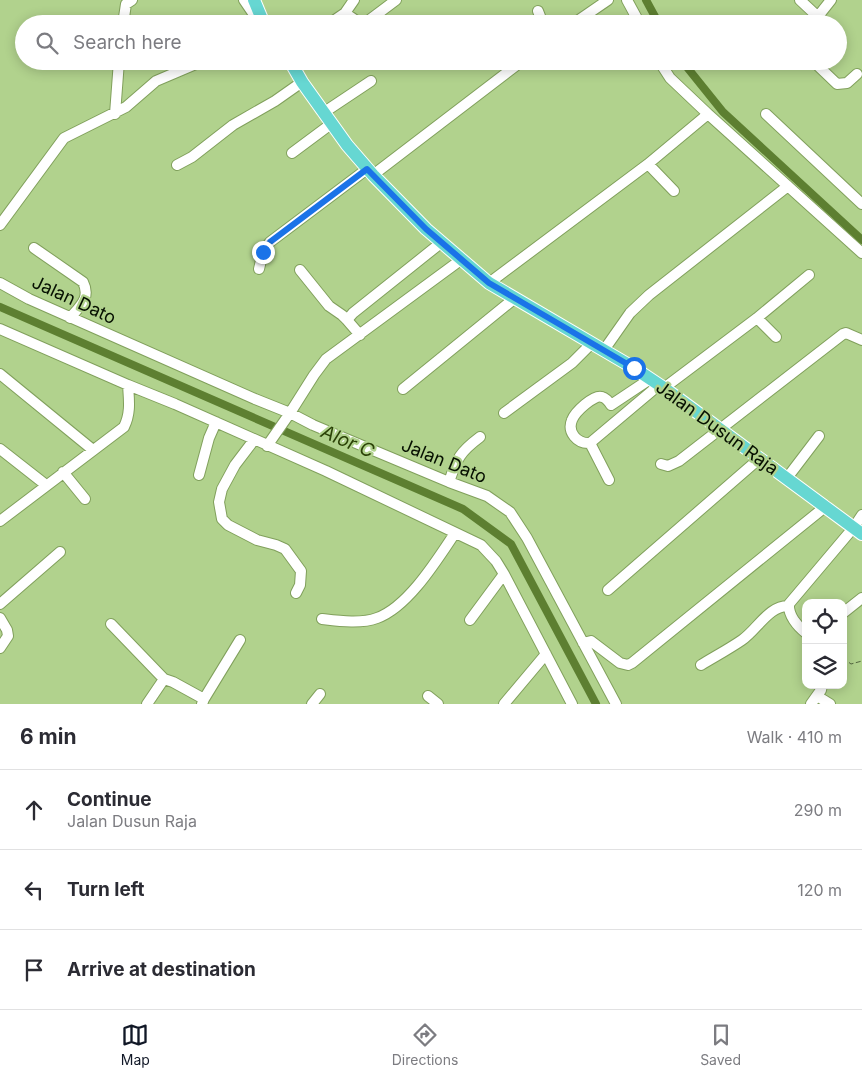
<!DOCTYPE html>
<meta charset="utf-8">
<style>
:root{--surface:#fff;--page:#f7f7f7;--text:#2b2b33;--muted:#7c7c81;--line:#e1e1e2;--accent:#111827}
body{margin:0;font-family:Inter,sans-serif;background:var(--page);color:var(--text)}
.controls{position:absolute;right:15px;bottom:15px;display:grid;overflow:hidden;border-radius:10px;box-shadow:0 2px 12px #0003}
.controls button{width:45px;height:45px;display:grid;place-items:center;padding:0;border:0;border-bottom:1px solid var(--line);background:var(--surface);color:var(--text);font:25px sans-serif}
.stop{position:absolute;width:15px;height:15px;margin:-11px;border:4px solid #1a73e8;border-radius:50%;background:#fff}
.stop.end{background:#1a73e8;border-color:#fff;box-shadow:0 1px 5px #0008}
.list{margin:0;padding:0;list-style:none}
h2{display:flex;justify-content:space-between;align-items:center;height:65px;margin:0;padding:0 20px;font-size:21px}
h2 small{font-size:16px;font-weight:400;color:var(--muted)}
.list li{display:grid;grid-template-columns:32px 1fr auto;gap:15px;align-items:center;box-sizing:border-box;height:80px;padding:0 20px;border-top:1px solid var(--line)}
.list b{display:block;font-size:19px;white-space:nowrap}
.list p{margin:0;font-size:16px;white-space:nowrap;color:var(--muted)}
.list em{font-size:16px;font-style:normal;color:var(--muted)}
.icon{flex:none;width:28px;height:28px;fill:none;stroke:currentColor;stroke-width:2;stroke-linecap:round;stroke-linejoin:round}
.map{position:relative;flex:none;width:862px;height:704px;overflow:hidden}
.search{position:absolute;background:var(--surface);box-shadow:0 2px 12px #0003;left:15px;right:15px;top:15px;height:55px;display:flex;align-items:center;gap:12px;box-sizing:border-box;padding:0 18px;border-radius:28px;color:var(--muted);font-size:19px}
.sheet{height:305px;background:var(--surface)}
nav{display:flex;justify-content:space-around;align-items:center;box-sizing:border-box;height:70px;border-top:1px solid var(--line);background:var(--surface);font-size:14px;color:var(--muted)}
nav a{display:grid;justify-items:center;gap:2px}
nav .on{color:var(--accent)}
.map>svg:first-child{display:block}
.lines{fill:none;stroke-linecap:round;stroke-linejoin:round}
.canal{stroke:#5d7f31;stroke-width:8}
.minor-casing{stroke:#81a05c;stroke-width:12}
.major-casing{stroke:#fff;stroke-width:14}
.path{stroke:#546840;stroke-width:1;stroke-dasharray:5 2.5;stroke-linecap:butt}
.minor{stroke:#fff;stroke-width:10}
.major{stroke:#66d7d2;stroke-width:12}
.route{stroke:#1a73e8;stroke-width:6}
.labels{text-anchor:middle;stroke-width:4.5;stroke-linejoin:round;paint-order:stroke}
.street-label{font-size:18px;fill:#061000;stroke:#b1d28d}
.water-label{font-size:19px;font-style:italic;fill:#2b4207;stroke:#b1d28d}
</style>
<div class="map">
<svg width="862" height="704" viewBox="0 0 862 704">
<rect width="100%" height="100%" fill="#b1d28d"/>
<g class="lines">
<path class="canal" d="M 646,0 L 659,24
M 682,61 L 723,112 L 862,240
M 0,307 L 463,509 L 511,544 L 596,704"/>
<defs>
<path id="minor" d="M 244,0 L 259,22
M 627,0 L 640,24
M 800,0 L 817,16
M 538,11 L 543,24
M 345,13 L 361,24
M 123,24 L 126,4 L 132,0
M 329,24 L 345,13 L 354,0
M 364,24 L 396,0
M 573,24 L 608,0
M 812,24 L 831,0
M 574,61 L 576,64
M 659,61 L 670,78 L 708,114
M 813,61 L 837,84 L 847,83 L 857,74
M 323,113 L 371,81
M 115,114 L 119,61
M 766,114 L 862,204
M 292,153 L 331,124
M 648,164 L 674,191
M 177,165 L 192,157 L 233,125 L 275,101 L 302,82
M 373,175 L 522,61
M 0,225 L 64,138 L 126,107 L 156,81 L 203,61
M 34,248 L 83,282 C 91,298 80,306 70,318
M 259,269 L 263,252 L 270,242 L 367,169
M 300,270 L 329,306 L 342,315 L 347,320
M 0,283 L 29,299 L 255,399 L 290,413 L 313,425 L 449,482 L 487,496 L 510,512 L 527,538 L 616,704
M 489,283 L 648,164 L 708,114 L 862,253
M 757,318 L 776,337
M 0,329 L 128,385 L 175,404 L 326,471 L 481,545 L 496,561 L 504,574 L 572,704
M 360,335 L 347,320 L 353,313 L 442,242
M 604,350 L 630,313 L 649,295 L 788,186
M 0,374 L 93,450
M 650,379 L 611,405 C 609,402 606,398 602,397 C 594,394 575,412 572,420 C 567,432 577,444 590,443 L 659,385
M 664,388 L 757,318 L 809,275
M 403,389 L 515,298
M 504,413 L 572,363 L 592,343
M 254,440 L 235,465 L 222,489 L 219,502 L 222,519 L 228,525 L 257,540 L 276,545 L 285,549 L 301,571 L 300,585 L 296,593
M 590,443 L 609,480
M 267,446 L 290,413 L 314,375 L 326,359 L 462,259
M 0,449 L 46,485
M 661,464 L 668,466 L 679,461 L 843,334 L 846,333 L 862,340
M 63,472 L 85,499
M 199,475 L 209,438 L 216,422
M 787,478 L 819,436
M 449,482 C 457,458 460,452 480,437
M 0,521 L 124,427 C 131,413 129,400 128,385
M 608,590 L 760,458
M 0,604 L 60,552
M 843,613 L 862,598
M 0,618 L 7,630 L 8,636 L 0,648
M 322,619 C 339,621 361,624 377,618 C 408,607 437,560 455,533
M 470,620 L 504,574
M 111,624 L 164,679 L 173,682 L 204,699 L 202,704
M 806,633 C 797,626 788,615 789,604 L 854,527 L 862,515
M 583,643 L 591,641 L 620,663 L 628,665 L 632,663 L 826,506
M 701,665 C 714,657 729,649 742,640 C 757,630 769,605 789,606
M 428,696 L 438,704
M 817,696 L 830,704
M 204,699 L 240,640
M 147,704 L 164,679
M 312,704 L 320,694
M 504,704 L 546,654
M 811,704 L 821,690 L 822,685"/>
<path id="major" d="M 254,0 L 264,24
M 290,61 L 302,82 L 347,145 L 373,175 L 426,229 L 489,283 L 634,368 L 664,388 L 862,534"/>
</defs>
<use href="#minor" class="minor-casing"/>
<use href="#major" class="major-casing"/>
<path class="path" d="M 843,658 L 851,664 L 862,661"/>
<use href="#minor" class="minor"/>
<use href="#major" class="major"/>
</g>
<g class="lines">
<path class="route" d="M 263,252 L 270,242 L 367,169 L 426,229 L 489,283 L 634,368"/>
</g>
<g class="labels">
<g class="street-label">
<text transform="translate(74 300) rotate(25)" y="6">Jalan Dato</text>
<text transform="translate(717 428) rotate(36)" y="6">Jalan Dusun Raja</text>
<text transform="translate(444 461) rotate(22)" y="6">Jalan Dato</text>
</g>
<g class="water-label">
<text transform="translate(348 441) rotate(23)" y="7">Alor C</text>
</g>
</g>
</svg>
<div class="controls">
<button><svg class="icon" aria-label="locate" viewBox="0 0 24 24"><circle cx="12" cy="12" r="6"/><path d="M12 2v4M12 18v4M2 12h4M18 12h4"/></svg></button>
<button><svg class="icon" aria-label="layers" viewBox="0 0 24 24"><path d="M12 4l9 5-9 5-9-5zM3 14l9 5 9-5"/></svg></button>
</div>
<div class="stop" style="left:634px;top:368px"></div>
<div class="stop end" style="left:263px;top:252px"></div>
<div class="search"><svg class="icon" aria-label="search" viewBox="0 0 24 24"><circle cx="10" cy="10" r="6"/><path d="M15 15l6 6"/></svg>Search here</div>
</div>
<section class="sheet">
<h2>6 min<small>Walk · 410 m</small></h2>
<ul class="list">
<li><svg class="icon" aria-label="ahead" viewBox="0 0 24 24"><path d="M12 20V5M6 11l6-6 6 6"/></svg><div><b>Continue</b><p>Jalan Dusun Raja</p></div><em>290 m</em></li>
<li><svg class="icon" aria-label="left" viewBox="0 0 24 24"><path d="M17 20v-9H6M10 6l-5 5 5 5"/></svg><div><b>Turn left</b></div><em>120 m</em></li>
<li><svg class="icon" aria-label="arrive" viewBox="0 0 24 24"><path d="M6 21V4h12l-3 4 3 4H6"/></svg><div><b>Arrive at destination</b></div></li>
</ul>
</section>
<nav>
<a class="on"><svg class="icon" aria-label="map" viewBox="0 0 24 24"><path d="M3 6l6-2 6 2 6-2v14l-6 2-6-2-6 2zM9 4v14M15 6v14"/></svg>Map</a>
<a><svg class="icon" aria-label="directions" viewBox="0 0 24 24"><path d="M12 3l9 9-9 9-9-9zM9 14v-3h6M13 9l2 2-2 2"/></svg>Directions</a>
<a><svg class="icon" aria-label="saved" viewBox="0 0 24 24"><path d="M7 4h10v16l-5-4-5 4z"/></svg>Saved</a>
</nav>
